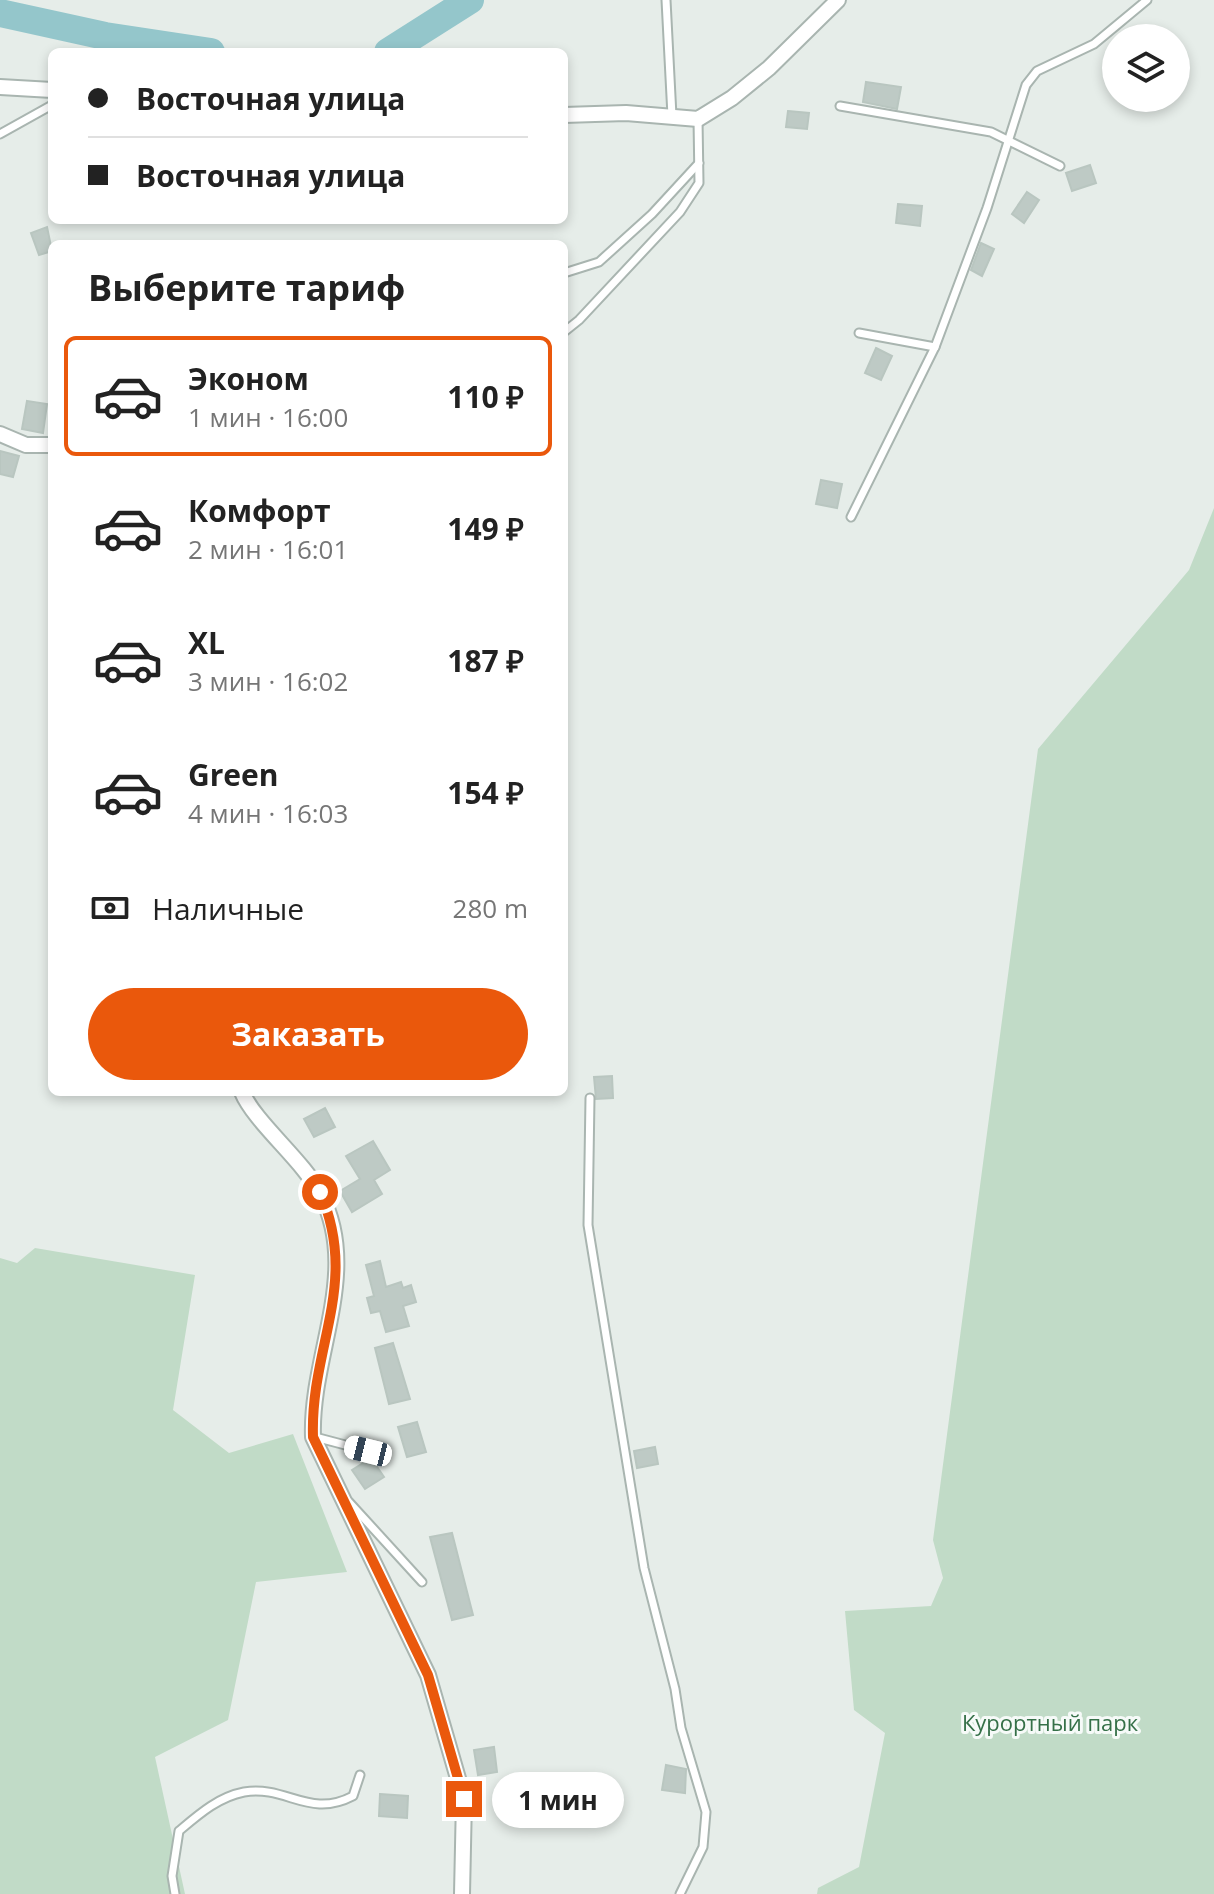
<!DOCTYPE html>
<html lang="ru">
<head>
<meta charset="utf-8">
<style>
	body { margin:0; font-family:"Open Sans",sans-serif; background:#f2f2f2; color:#222; height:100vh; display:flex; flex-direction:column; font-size:30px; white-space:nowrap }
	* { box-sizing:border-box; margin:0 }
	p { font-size:26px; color:#767676 }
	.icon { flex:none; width:44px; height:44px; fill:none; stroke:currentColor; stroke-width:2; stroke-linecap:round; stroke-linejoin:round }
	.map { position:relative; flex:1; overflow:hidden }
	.side { position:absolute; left:48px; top:240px; width:520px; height:856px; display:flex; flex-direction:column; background:#fff; border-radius:12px; box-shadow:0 4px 12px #0003 }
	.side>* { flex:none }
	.top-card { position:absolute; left:48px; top:48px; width:520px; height:176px; border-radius:12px; box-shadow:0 4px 12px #0003; display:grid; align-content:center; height:176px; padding:0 40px; background:#fff }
	.fabs { position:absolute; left:1102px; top:24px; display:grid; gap:16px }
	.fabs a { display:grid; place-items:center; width:88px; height:88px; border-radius:50%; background:#fff; box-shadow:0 4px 12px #0003; font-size:40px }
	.end { position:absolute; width:36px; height:36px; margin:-18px; border:10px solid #ea580c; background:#fff; box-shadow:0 0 0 4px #fff }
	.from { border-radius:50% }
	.bubble { position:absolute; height:56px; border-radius:28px; background:#fff; box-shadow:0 4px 12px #0003; font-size:26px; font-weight:700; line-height:56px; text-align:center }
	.car { position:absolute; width:24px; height:48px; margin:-24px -12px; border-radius:10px; box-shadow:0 0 6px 2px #0007; background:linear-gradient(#fff 24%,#345 0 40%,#fff 0 76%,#345 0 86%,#fff 0) }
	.top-card b { display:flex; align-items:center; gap:28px; height:76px; font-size:30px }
	.top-card b+b { border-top:2px solid #e0e0e0 }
	.top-card i { width:20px; height:20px; background:#222 }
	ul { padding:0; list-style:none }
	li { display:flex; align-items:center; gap:24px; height:120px; margin:0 16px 12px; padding:0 24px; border:4px solid transparent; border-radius:12px }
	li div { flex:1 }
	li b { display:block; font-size:30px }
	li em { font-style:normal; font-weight:700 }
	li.active { border-color:#ea580c }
	li>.icon { width:72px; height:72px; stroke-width:1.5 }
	h2 { padding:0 40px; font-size:36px; line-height:96px }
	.pay { display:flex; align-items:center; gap:20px; height:88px; padding:0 40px; font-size:30px }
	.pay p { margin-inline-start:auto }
	.action { display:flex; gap:16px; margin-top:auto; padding:16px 40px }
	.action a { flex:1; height:92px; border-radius:48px; background:#ea580c; color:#fff; font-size:32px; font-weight:700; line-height:92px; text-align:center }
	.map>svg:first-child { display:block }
	.green { fill:#c1dbc7 }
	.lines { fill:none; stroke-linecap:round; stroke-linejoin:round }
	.river { stroke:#94c6cb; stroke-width:28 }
	.building { fill:#becac5; stroke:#b9c6c0; stroke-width:2 }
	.lane-casing { stroke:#a9b5b0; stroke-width:11 }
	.street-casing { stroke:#a9b5b0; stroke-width:18 }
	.lane { stroke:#fff; stroke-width:7 }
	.street { stroke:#fff; stroke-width:14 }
	.route { stroke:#ea580c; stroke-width:10 }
	.labels { text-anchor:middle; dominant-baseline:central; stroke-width:6; stroke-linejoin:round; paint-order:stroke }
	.park-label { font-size:22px; fill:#357048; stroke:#f6faf8 }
</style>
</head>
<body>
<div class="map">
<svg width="1214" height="1894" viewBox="0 0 1214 1894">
	<rect width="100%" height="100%" fill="#e6ede9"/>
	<g class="green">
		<polygon points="1214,508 1214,1894 817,1894 818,1888 859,1867 885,1733 854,1710 845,1611 931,1606 943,1578 933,1540 1038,749 1189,570"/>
		<polygon points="35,1248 195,1275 173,1410 229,1453 293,1434 347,1572 256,1582 228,1720 155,1757 185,1894 0,1894 0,1258 17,1263"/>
	</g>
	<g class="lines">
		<g class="river">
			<polyline points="0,13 105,36 211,52"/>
			<polyline points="388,52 470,0"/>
		</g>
	</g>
	<g class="building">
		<polygon points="866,82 901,87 897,109 863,102"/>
		<polygon points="788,111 809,113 807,129 786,127"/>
		<polygon points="1090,165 1096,183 1072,191 1066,173"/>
		<polygon points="1027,192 1039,200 1024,223 1012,214"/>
		<polygon points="898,204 922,206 920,226 896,223"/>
		<polygon points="47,227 52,251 39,255 31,233"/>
		<polygon points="981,243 994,249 982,276 971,270"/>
		<polygon points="876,348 892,356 881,380 865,373"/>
		<polygon points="27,401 47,404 43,433 22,429"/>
		<polygon points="0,451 19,456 13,477 0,474"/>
		<polygon points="821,480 842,484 837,508 816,504"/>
		<polygon points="612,1076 613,1098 596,1099 594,1077"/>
		<polygon points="325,1108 335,1127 314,1137 304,1119"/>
		<polygon points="373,1141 390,1170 374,1180 382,1194 352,1212 340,1191 360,1179 346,1156"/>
		<polygon points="380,1261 386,1287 401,1282 403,1288 411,1285 416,1302 403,1306 409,1326 386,1332 380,1311 371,1313 367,1298 374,1296 366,1265"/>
		<polygon points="393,1343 410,1399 389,1404 375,1348"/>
		<polygon points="417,1422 426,1452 407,1457 398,1427"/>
		<polygon points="655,1447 658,1464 637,1468 634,1451"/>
		<polygon points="371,1458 384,1477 365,1489 352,1470"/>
		<polygon points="452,1533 473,1615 452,1620 430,1537"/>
		<polygon points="494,1747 497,1772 478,1775 474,1750"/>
		<polygon points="666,1765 686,1769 685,1793 662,1790"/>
		<polygon points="380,1794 408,1796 407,1818 379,1816"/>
	</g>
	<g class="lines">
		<g class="lane-casing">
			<g id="lane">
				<polyline points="666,0 672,116"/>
				<polyline points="840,106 991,132 1060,166"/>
				<polyline points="0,134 52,105"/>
				<polyline points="564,273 599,262 652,214 699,163"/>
				<polyline points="564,332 579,320 680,212 699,183 698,119"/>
				<polyline points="859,333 935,347"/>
				<polyline points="851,517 935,347 987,208 1026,85 1037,71 1094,44 1147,0"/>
				<polyline points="590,1098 588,1225 644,1568 675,1689 681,1728 706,1812 703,1847 680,1894"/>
				<polyline points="315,1437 368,1451"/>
				<polyline points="349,1502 422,1582"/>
				<path d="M175,1894L172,1876L179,1831C198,1815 218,1797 244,1792C287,1785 309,1819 353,1796L360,1775"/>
			</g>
		</g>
		<g class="street-casing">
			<g id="street">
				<polyline points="0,87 52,90"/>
				<polyline points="564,115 626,113 698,119 732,98 769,68 838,0"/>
				<polyline points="0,434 26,445 52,445"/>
				<path d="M242,1092C255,1123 304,1161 321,1195C361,1273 310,1355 313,1437L428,1675L464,1799L462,1894"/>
			</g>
		</g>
		<use href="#lane" class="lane"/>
		<use href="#street" class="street"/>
	</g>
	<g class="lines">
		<path class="route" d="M320,1192C360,1284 310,1346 313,1437L428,1675L464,1799"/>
	</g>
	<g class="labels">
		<g class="park-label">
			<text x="1050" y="1722">Курортный парк</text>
		</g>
	</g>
</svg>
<div class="fabs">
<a><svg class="icon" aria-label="layers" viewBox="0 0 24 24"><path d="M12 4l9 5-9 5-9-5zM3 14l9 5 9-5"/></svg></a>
</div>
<i class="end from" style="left:320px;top:1192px"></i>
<i class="end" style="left:464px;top:1799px"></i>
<div class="bubble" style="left:492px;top:1772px;width:132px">1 мин</div>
<i class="car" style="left:368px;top:1451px;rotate:284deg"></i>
<div class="top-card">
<b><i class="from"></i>Восточная улица</b>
<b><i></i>Восточная улица</b>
</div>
<section class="side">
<h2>Выберите тариф</h2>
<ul>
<li class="active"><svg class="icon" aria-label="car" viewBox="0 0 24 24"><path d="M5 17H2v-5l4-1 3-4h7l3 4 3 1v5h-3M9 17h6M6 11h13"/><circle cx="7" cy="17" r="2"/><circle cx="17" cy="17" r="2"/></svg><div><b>Эконом</b><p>1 мин · 16:00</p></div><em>110 ₽</em></li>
<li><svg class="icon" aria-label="car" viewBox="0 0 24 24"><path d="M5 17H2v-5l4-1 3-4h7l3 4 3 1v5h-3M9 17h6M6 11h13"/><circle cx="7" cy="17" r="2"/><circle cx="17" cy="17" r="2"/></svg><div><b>Комфорт</b><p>2 мин · 16:01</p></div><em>149 ₽</em></li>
<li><svg class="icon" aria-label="car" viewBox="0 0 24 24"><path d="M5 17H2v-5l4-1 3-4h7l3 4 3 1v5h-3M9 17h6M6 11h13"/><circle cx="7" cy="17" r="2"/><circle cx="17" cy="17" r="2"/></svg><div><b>XL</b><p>3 мин · 16:02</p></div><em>187 ₽</em></li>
<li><svg class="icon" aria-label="car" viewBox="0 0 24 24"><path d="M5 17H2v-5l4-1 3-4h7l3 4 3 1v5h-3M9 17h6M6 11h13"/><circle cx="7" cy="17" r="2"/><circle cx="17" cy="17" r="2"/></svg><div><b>Green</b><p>4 мин · 16:03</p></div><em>154 ₽</em></li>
</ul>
<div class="pay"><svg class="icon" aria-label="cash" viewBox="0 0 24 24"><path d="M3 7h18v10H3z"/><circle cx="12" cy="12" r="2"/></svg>Наличные<p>280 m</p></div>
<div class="action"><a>Заказать</a></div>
</section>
</div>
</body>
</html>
